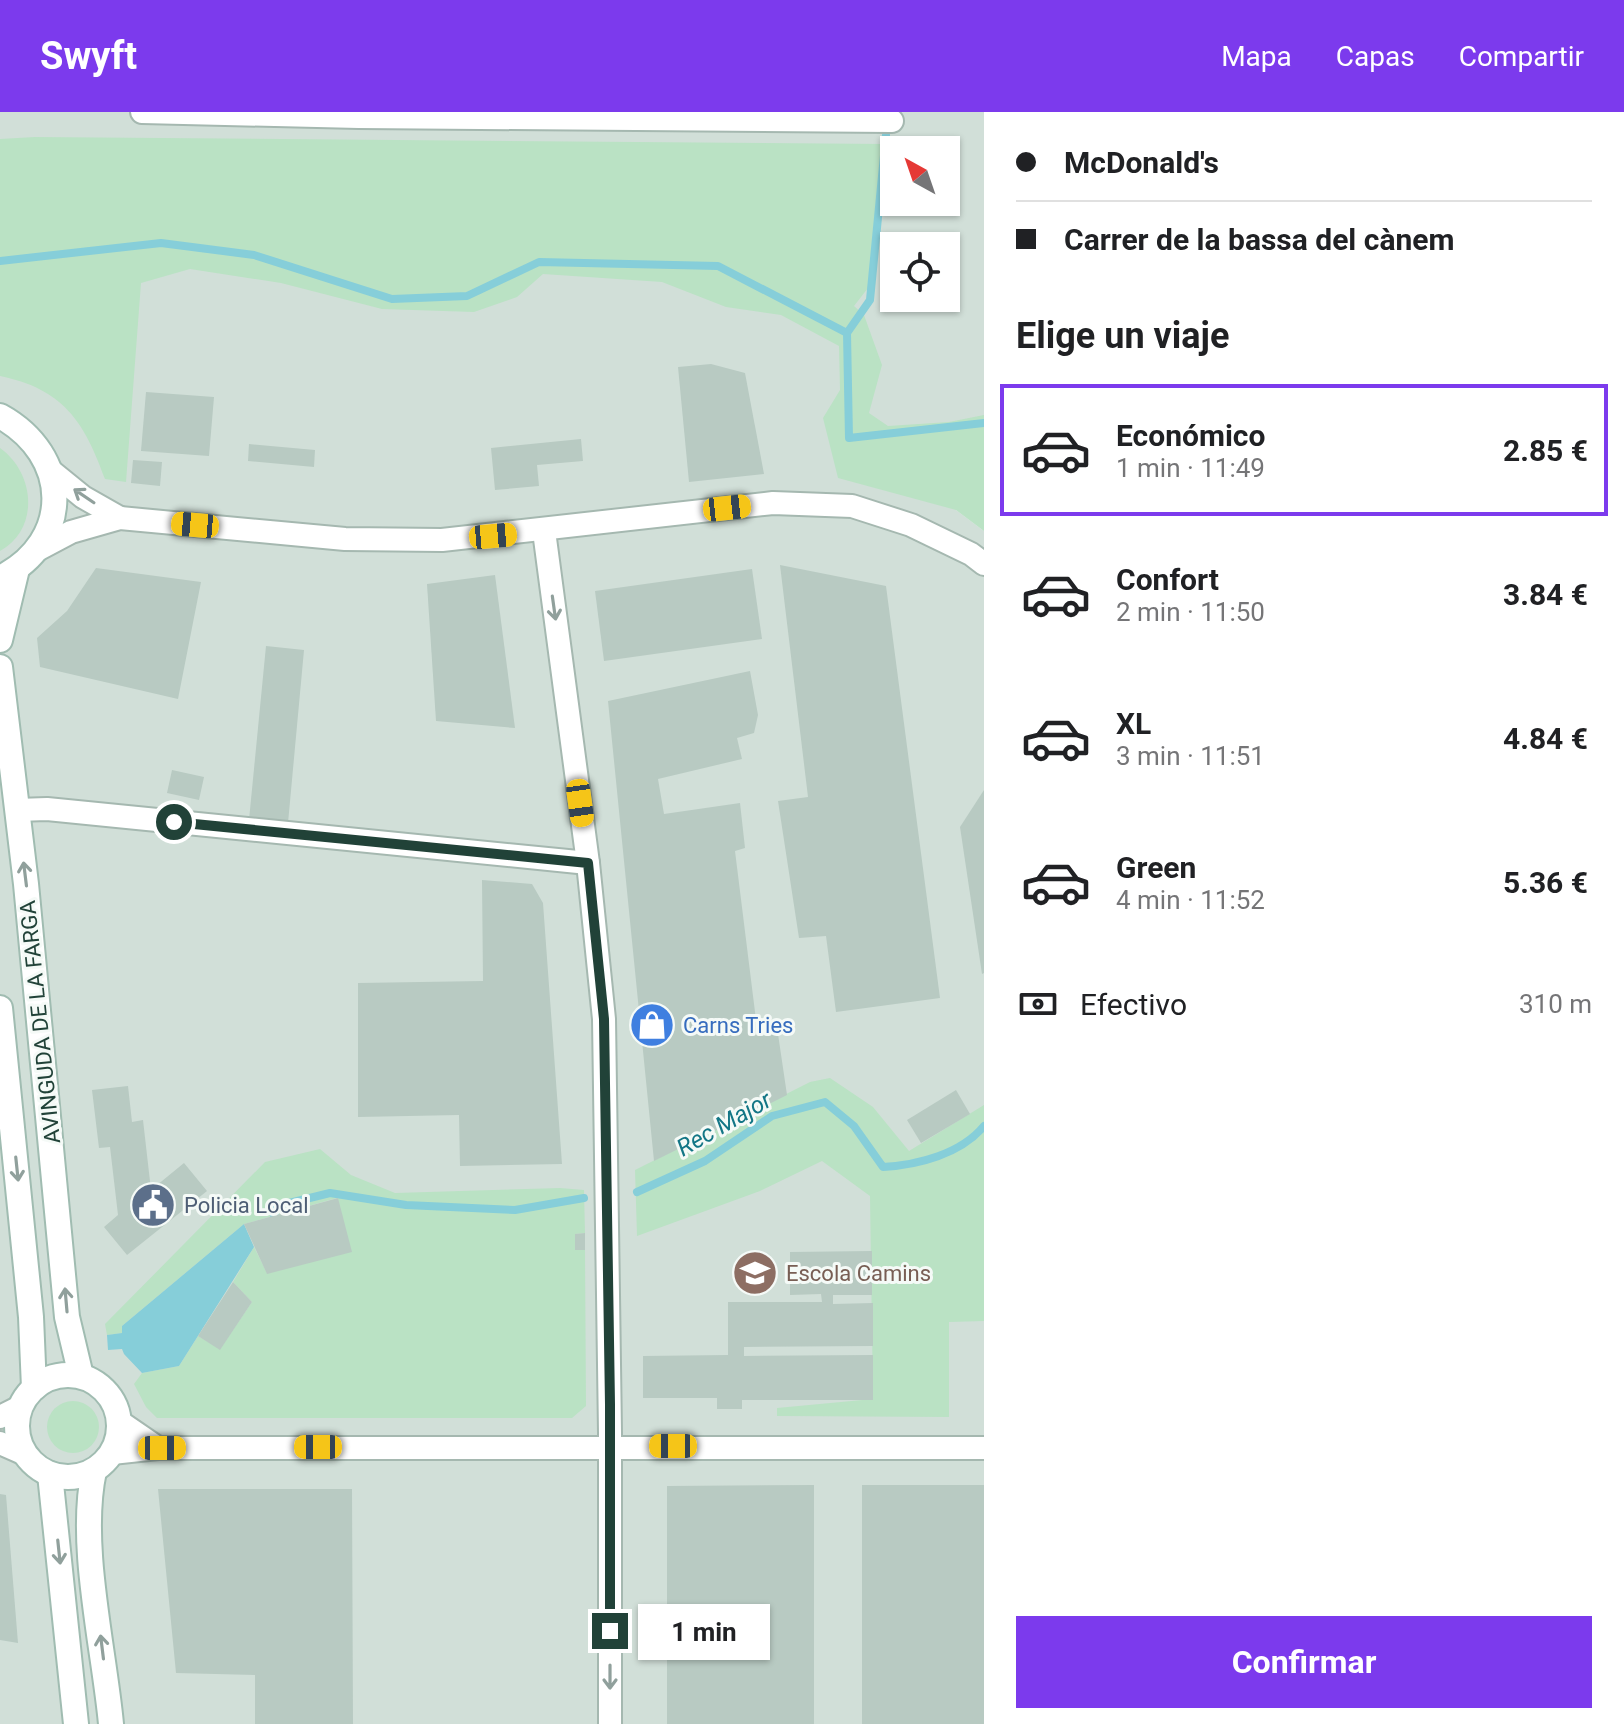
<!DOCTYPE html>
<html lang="es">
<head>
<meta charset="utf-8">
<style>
	body { margin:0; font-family:Roboto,sans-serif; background:#f2f2f2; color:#202124; height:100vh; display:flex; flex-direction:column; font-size:30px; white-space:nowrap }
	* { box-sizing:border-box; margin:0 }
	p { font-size:26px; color:#757577 }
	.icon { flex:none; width:44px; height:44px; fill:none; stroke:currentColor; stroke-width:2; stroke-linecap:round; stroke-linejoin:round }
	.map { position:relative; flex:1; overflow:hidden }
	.sheet { display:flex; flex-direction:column; background:#fff; width:640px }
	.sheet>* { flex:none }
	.top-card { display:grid; align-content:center; height:176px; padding:0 32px; background:#fff }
	.needle { width:52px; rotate:320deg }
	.controls { position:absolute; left:880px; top:24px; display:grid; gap:16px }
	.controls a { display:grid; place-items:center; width:80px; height:80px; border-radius:0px; background:#fff; box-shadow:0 2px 6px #0004; font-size:40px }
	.end { position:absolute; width:36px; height:36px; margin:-18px; border:10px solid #214238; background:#fff; box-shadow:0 0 0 4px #fff }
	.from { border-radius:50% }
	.bubble { position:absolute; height:56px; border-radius:0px; background:#fff; box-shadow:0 2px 6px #0004; font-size:26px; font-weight:700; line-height:56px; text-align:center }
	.car { position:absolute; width:24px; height:48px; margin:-24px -12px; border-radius:10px; box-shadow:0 0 6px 2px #0007; background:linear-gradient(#f5c518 24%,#345 0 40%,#f5c518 0 76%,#345 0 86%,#f5c518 0) }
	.top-card b { display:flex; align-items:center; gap:28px; height:76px; font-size:30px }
	.top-card b+b { border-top:2px solid #e0e0e0 }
	.top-card i { width:20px; height:20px; background:#202124 }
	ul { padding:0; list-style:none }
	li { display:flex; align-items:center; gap:24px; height:132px; margin:0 16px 12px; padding:0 16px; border:4px solid transparent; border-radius:0px }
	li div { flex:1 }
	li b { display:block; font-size:30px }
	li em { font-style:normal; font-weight:700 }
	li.selected { border-color:#7c3aed }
	li>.icon { width:72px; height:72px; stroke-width:1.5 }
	h2 { padding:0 32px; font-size:36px; line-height:96px }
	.pay { display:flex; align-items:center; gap:20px; height:88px; padding:0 32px; font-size:30px }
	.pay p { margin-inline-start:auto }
	.cta { display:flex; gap:16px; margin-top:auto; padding:16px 32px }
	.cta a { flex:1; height:92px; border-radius:0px; background:#7c3aed; color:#fff; font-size:32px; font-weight:700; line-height:92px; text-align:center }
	header { display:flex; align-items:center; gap:48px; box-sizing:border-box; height:112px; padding:0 40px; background:#7c3aed; color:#fff }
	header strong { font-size:38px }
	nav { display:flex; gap:44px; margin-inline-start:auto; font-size:28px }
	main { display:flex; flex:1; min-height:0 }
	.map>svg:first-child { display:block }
	.built { fill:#d1dfd8; fill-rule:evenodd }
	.green { fill:#bae2c4 }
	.water { fill:#86ced9 }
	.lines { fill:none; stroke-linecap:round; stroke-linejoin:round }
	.stream { stroke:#86ced9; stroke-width:8 }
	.building { fill:#b8cac2 }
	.street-casing { stroke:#a5b8b0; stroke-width:26 }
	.secondary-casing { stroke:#a0bcb1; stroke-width:28 }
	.street { stroke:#fff; stroke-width:22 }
	.secondary { stroke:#fff; stroke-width:24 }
	.oneway { stroke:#90a09c }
	.route { stroke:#214238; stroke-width:10 }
	.labels { text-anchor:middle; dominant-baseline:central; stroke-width:6; stroke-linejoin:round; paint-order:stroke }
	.street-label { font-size:22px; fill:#214238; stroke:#f5faf7 }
	.shop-label { font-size:22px; fill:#366cbe; stroke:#f5faf7; text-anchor:start }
	.service-label { font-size:22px; fill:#4e5e75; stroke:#f5faf7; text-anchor:start }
	.education-label { font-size:22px; fill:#785e54; stroke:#f5faf7; text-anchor:start }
	.water-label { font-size:24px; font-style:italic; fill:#137686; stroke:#f5faf7 }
</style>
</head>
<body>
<header>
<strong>Swyft</strong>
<nav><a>Mapa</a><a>Capas</a><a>Compartir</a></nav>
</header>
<main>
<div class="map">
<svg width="984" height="1612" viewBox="0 0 984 1612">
	<rect width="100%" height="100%" fill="#e3efe9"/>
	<path class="built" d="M0,0H984V313L956,398L984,419V1612H0ZM894,38H946V90H894ZM894,134H946V186H894Z"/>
	<g class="green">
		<path d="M35,25L886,32L868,176L854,194L864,203L882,253L869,301L888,314L949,310L984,303V419L956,398L838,366L823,306L840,278L839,234L781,203L726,195L662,170L543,162L517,185L474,200L382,197L281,171L190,157L141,171L126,370L105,367C84,309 63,277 0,264V27Z"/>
		<path d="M0,336C34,360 41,416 0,439Z"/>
		<polygon points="830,966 873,995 909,1039 984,993 984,1209 949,1210 949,1305 777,1304 777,1296 873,1287 870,1084 822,1049 760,1079 637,1124 635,1058 810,970"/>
		<polygon points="320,1037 351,1063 395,1081 560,1076 584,1078 585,1121 575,1122 576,1138 585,1138 586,1294 572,1306 157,1306 146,1295 134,1272 142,1261 179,1254 198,1224 220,1237 252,1190 233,1170 254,1135 267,1161 337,1086 244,1112 122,1214 123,1221 107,1223 105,1212 265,1050"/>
		<circle cx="73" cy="1315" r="26"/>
	</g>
	<polygon class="water" points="244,1112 254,1135 179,1254 142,1261 124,1242 122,1237 108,1238 107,1223 122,1221 122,1214"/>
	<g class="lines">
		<g class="stream">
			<polyline points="0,149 161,131 254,143 392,187 467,184 539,150 718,154 847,221 849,326 984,311"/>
			<polyline points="847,221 870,188 886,23"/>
			<path d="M637,1080L705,1049L772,1004L825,990L854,1014L883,1055C918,1053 961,1042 984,1014"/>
			<polyline points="274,1103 277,1094 330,1081 406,1093 515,1098 584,1086"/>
		</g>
	</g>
	<g class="building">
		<polygon points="711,252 745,261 764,362 689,370 678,255"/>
		<polygon points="146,280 214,285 209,344 141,339"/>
		<polygon points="581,327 583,349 537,353 539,374 495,378 491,336"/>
		<polygon points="249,332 315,338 314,355 248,349"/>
		<polygon points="133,348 162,350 160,374 131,371"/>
		<polygon points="780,453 886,474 940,886 836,900 826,824 799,826 778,689 808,685"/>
		<polygon points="96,456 201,470 178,587 40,555 37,526 67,499"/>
		<polygon points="752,457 762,527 604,549 595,479"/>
		<polygon points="495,463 515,616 436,609 427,472"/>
		<polygon points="266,534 304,538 288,711 249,708"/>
		<polygon points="750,559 758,603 754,621 737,626 742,647 658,667 664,702 740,691 745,736 735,739 758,924 778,922 787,983 654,1049 608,589"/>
		<polygon points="172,658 204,665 199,688 167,681"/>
		<polygon points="984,678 984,861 982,862 960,715"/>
		<polygon points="482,768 532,772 543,791 562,1052 460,1054 459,1003 358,1005 358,871 483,869"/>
		<polygon points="128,974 132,1010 143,1008 151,1078 184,1051 207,1079 127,1143 104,1115 118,1103 110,1035 99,1036 92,978"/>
		<polygon points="956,978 970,1002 921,1031 907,1008"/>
		<polygon points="338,1086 352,1140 267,1162 244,1112"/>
		<polygon points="585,1121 585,1138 575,1138 575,1122"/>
		<polygon points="872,1139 872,1183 833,1183 833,1192 873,1191 873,1234 744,1235 744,1244 873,1243 873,1288 742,1288 742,1297 717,1297 717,1286 643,1286 643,1244 728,1243 728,1190 822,1190 821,1182 790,1183 790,1140"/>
		<polygon points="233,1170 252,1190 220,1238 198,1224"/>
		<polygon points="814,1373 814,1612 667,1612 667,1374"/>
		<rect x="862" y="1373" width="122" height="239"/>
		<polygon points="158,1377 352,1377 353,1612 255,1612 255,1563 176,1561"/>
		<polygon points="0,1382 6,1383 18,1531 0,1528"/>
	</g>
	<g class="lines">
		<g class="street-casing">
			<g id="street">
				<polyline points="142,0 359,5 892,9"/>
				<polyline points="51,359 83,385 120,406"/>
				<polyline points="544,419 588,751 604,907 610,1321 610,1612"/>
				<polyline points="37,438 71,420 120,406 345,427 442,428 773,391 852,394 911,413 971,442 984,452"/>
				<polyline points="17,698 47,697 588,751"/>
				<polyline points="0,1305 20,1295"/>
				<polyline points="120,1310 158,1336"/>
				<polyline points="0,1331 25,1342"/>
				<polyline points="112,1341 158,1336 984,1336"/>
			</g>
		</g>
		<g class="secondary-casing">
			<g id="secondary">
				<path d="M0,304C71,343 74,429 0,466"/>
				<polyline points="0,528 17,457"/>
				<polyline points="0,555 26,772 67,1205 81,1264"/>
				<polyline points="0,896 31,1205 34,1276"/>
				<circle cx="68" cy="1314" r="51"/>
				<path d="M94,1359C78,1432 104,1536 111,1612"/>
				<polyline points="50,1362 76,1612"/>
			</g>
		</g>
		<use href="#street" class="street"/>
		<use href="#secondary" class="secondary"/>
	</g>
	<defs><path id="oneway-shaft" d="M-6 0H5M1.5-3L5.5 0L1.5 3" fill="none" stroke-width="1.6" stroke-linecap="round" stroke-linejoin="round" transform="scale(2)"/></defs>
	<g class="oneway">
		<use href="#oneway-shaft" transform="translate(84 384) rotate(-146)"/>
		<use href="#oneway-shaft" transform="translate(554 496) rotate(82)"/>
		<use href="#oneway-shaft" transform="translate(25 762) rotate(-97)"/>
		<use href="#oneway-shaft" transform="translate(17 1057) rotate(84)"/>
		<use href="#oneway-shaft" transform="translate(66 1188) rotate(-95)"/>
		<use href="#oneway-shaft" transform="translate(59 1440) rotate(84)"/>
		<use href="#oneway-shaft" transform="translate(102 1535) rotate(-97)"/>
		<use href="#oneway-shaft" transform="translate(610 1565) rotate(90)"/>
	</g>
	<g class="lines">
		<polyline class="route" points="174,710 588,751 604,907 610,1292 610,1519"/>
	</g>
	<defs>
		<g id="shop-disc" transform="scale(2.3)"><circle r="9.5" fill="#3f7fe0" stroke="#f5faf7"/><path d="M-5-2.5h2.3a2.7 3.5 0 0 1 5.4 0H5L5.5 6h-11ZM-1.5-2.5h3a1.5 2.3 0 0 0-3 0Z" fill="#fff"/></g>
		<g id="civic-disc" transform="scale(2.3)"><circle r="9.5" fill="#5c6f8a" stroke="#f5faf7"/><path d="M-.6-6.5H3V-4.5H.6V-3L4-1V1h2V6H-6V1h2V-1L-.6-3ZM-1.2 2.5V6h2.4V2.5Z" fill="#fff"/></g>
		<g id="school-disc" transform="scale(2.3)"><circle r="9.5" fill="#8d6e63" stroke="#f5faf7"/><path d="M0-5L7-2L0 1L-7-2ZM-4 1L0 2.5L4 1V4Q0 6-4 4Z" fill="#fff"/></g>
	</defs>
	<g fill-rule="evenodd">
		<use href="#shop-disc" x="652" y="913"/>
		<use href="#civic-disc" x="153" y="1093"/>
		<use href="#school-disc" x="755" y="1161"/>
	</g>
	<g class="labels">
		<g class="street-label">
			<text transform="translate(40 910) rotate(-96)">AVINGUDA DE LA FARGA</text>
		</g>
		<g class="shop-label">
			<text x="683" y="913">Carns Tries</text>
		</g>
		<g class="service-label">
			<text x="184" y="1093">Policia Local</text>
		</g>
		<g class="education-label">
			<text x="786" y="1161">Escola Camins</text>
		</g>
		<g class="water-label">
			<text transform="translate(724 1012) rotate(-30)">Rec Major</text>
		</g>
	</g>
</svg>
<div class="controls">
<a><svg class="needle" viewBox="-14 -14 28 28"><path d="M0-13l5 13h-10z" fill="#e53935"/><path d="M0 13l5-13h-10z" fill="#757577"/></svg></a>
<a><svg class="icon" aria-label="locate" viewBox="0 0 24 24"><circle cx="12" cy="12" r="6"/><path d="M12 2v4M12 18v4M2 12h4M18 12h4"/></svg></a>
</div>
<i class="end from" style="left:174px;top:710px"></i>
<i class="end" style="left:610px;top:1519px"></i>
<div class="bubble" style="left:638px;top:1492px;width:132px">1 min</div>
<i class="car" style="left:727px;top:396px;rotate:84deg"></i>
<i class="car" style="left:195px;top:413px;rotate:275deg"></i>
<i class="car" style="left:493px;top:424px;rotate:85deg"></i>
<i class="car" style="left:580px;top:691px;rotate:172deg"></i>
<i class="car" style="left:673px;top:1334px;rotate:270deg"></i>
<i class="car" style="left:318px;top:1335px;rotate:270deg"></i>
<i class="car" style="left:162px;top:1336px;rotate:90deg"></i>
</div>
<section class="sheet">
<div class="top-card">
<b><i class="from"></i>McDonald's</b>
<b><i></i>Carrer de la bassa del cànem</b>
</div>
<h2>Elige un viaje</h2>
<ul>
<li class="selected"><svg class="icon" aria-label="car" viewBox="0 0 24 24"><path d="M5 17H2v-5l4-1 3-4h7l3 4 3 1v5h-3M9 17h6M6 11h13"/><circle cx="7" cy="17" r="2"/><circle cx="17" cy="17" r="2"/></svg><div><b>Económico</b><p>1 min · 11:49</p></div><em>2.85 €</em></li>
<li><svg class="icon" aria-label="car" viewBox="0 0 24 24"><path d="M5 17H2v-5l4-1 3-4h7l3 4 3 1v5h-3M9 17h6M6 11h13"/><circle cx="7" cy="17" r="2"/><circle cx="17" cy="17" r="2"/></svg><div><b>Confort</b><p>2 min · 11:50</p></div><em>3.84 €</em></li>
<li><svg class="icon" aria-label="car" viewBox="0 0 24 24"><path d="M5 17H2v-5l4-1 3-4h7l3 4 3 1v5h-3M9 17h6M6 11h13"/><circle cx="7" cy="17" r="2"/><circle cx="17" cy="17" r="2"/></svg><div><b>XL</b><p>3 min · 11:51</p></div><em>4.84 €</em></li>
<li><svg class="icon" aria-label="car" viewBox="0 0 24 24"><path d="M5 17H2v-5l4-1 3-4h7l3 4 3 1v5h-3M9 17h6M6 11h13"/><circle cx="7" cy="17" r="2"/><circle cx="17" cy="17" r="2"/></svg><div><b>Green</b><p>4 min · 11:52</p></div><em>5.36 €</em></li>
</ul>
<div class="pay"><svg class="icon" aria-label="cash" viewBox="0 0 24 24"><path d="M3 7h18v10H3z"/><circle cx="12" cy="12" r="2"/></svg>Efectivo<p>310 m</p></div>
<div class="cta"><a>Confirmar</a></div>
</section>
</main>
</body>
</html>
